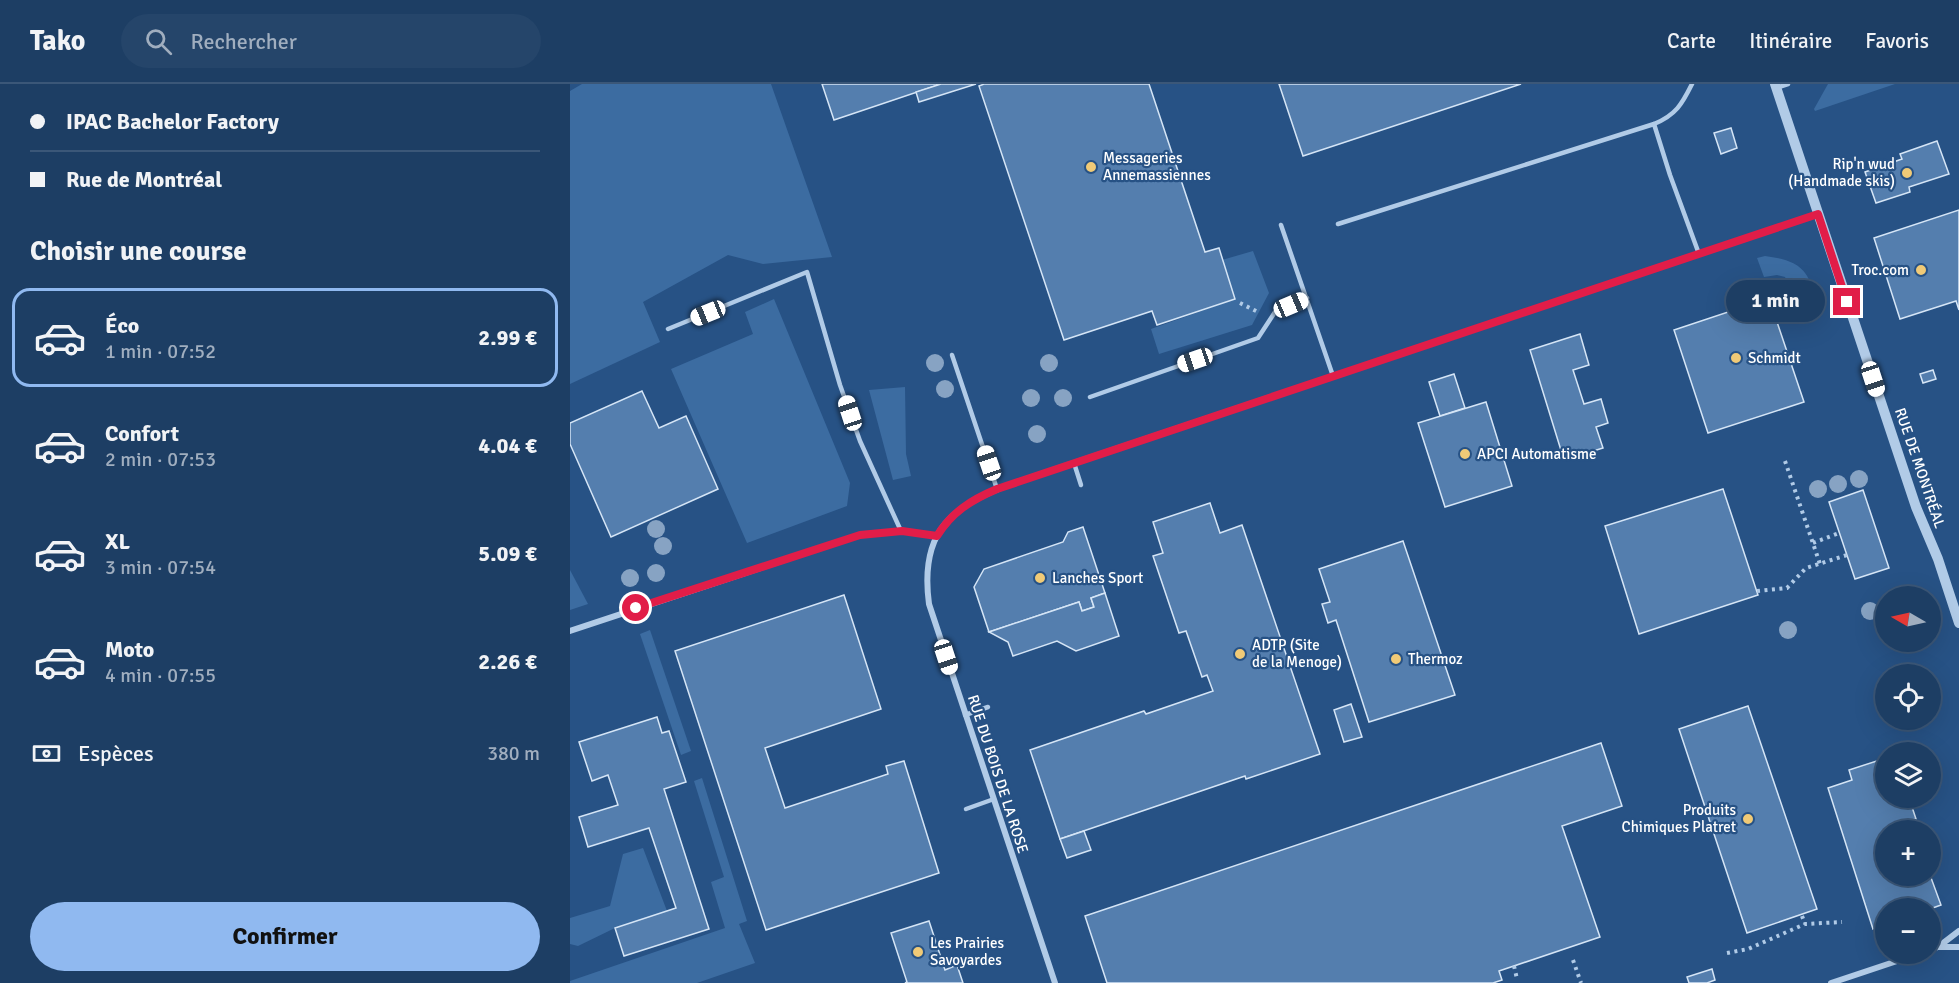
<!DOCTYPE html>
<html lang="fr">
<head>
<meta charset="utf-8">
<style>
	body { margin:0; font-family:Signika,sans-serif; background:#25456a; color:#f1f3f6; height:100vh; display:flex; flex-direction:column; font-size:22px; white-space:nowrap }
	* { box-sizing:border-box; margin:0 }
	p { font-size:20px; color:#a0aebf }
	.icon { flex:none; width:33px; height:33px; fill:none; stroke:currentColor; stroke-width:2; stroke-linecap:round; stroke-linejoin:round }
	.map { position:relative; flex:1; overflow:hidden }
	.sheet { display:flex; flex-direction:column; background:#1d3e64; width:570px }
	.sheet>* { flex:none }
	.top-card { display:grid; align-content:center; height:132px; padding:0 30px; background:#1d3e64 }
	.needle { width:39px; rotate:279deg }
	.controls { position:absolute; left:1305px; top:502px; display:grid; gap:12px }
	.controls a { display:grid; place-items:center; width:66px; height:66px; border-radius:50%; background:#1d3e64; box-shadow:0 6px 24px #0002,0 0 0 2px #3b5778; font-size:30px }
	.end { position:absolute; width:27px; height:27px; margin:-14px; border:8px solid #e11d48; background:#fff; box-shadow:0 0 0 3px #fff }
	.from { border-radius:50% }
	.bubble { position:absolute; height:42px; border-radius:21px; background:#1d3e64; box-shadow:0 6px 24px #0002,0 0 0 2px #3b5778; font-size:20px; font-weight:800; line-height:42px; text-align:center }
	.car { position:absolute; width:18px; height:36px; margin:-18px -9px; border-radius:8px; box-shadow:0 0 4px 2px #0007; background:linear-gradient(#fff 24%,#345 0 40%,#fff 0 76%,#345 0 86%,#fff 0) }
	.top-card b { display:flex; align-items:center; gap:21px; height:57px; font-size:22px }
	.top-card b+b { border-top:2px solid #3b5778 }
	.top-card i { width:15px; height:15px; background:#f1f3f6 }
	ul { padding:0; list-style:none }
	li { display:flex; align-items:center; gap:18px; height:99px; margin:0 12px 9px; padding:0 18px; border:3px solid transparent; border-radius:18px }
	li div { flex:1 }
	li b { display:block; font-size:22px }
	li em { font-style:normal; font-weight:800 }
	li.current { border-color:#90b9f0 }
	li>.icon { width:54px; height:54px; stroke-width:1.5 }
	h2 { padding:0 30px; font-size:27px; line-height:72px }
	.pay { display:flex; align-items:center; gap:15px; height:66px; padding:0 30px; font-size:22px }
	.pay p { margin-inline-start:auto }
	.cta { display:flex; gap:12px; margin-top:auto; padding:12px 30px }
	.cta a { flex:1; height:69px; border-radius:36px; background:#90b9f0; color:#111; font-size:24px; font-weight:800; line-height:69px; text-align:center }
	header { display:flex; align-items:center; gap:36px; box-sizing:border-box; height:84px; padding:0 30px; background:#1d3e64; border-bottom:2px solid #3b5778 }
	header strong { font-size:28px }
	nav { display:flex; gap:33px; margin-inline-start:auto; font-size:21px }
	.search { width:420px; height:54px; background:#25456a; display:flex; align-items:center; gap:15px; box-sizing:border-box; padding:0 21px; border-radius:33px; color:#a0aebf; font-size:22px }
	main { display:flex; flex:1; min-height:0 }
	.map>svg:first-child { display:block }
	.green { fill:#3c6ca1 }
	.building { fill:#547eae; stroke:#d5e5f6; stroke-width:1.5 }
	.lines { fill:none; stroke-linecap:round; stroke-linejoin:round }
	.path { stroke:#b1cbe7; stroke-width:4; stroke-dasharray:3 4.5; stroke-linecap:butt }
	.service { stroke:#b1cbe7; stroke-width:4.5 }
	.minor { stroke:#b1cbe7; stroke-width:6 }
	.tertiary { stroke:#b1cbe7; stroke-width:10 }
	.tree { fill:#87a3c3 }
	.route { stroke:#e11d48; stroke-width:8 }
	.poi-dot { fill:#f0ca77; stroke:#275285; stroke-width:2 }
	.labels { text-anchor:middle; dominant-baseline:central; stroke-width:4.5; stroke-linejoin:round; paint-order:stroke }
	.poi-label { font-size:15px; fill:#fff; stroke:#275285; text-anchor:start }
	.street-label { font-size:15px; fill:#fff; stroke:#275285 }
</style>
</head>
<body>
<header>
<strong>Tako</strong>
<div class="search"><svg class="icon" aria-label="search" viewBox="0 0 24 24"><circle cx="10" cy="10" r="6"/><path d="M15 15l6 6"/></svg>Rechercher</div>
<nav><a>Carte</a><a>Itinéraire</a><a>Favoris</a></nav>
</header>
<main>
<section class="sheet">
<div class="top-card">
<b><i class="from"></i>IPAC Bachelor Factory</b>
<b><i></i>Rue de Montréal</b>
</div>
<h2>Choisir une course</h2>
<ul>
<li class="current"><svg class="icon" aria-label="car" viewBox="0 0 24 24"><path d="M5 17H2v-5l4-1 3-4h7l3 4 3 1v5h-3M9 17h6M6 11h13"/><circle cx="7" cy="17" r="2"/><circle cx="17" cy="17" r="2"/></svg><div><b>Éco</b><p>1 min · 07:52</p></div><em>2.99 €</em></li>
<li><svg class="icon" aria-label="car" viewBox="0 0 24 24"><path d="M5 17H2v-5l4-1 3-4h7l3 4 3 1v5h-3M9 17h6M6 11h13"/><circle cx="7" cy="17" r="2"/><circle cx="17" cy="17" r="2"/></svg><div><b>Confort</b><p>2 min · 07:53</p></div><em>4.04 €</em></li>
<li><svg class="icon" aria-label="car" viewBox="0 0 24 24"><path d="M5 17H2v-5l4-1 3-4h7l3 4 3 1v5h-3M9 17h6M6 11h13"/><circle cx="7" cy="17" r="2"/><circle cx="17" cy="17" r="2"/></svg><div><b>XL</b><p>3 min · 07:54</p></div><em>5.09 €</em></li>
<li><svg class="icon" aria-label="car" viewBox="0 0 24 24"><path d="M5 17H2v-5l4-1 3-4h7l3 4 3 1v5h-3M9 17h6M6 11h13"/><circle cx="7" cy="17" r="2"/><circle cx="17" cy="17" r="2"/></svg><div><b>Moto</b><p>4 min · 07:55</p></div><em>2.26 €</em></li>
</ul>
<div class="pay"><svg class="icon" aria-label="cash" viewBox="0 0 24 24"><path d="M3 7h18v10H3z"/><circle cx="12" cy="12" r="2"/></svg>Espèces<p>380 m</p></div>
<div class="cta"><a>Confirmer</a></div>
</section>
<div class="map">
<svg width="1389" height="899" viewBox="0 0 1389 899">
	<rect width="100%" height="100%" fill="#275285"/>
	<g class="green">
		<polygon points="12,0 201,0 262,173 193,180 158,171 73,218 90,258 0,300 0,7"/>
		<polygon points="1258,0 1325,0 1245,27 1244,25"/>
		<polygon points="683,167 699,209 682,241 589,270 581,245 665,215 652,176"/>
		<path d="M1195,172C1216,175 1233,178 1241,200L1222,206L1215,193L1207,191L1194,193L1187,174Z"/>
		<polygon points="204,215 280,399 277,422 177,459 101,285 183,250 175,228"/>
		<polygon points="335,303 336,370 341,392 323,396 299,306"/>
		<polygon points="0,486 18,520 0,526"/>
		<polygon points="80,546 121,667 111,671 70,550"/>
		<polygon points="132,694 177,837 169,840 185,879 127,899 0,899 0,897 155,844 141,798 154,793 124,697"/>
		<polygon points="73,764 97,827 45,844 8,862 0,860 0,834 40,822 53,770"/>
	</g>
	<g class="building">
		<polygon points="252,0 371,0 264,36"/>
		<polygon points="371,0 406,0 349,18 346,8"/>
		<polygon points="414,0 579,0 635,168 649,164 665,215 587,241 582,227 494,256 409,2"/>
		<polygon points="709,0 951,0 733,72"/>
		<polygon points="1161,44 1167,64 1151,70 1144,49"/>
		<polygon points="1367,57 1379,90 1339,103 1340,108 1306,119 1295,88 1332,75 1330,70"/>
		<polygon points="1389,126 1389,226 1386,217 1330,235 1304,154"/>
		<polygon points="1179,221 1206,235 1234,318 1138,349 1104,246"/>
		<polygon points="1010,250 1019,281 1003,286 1014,320 1031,315 1038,339 1026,343 1033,364 994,376 960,266"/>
		<polygon points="1363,286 1366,295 1353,299 1350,290"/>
		<polygon points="884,290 895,324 870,332 859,298"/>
		<polygon points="72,307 89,344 116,332 148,405 41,453 0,360 0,339"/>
		<polygon points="916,318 942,402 875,423 848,339"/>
		<polygon points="1153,405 1188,511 1069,550 1035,442"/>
		<polygon points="1293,406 1319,484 1285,495 1259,418"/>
		<polygon points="640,419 650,449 672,441 750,670 676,695 675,692 490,755 460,666 574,627 576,630 643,607 637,591 632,593 616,547 609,549 583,472 593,469 583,438"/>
		<polygon points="513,443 535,509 521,514 524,523 512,527 509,518 419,548 404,503 414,485 493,458 498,448"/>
		<polygon points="833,457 885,611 799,638 766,536 758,539 752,520 760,518 749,485"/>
		<polygon points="535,509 549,552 506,567 487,557 443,572 438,558 419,548 509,518 512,527 524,523 521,514"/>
		<polygon points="274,511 311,625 195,664 215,724 318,690 316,682 334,677 369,789 196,846 105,567"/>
		<polygon points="781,620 792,653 774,658 764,626"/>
		<polygon points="1178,622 1247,825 1177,849 1109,645"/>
		<polygon points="87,633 92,649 99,647 116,698 94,705 139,845 54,872 45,844 106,824 79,744 18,763 9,733 48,721 38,691 22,697 9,658"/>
		<polygon points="1031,659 1052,722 992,742 1030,853 929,887 932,896 923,899 537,899 515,832"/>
		<polygon points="1316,674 1316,714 1339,714 1346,735 1342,736 1346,747 1316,747 1316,792 1360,791 1371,821 1360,825 1316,825 1316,841 1303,845 1258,704 1282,696 1279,686"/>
		<polygon points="514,747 521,766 497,774 490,755"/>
		<polygon points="359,837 375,886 387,881 393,899 335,899 337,898 321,849"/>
		<polygon points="1142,885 1145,896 1137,899 1119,899 1117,893"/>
	</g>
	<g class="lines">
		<g class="path">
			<polyline points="670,219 690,229"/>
			<polyline points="1215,377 1250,480"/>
			<polyline points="1243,459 1269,449"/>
			<polyline points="1187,507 1217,504 1236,484 1277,471"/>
			<polyline points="1232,832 1235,840"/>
			<polyline points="1157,869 1178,865 1235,840 1272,838"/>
			<polyline points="1003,876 1011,899"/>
			<polyline points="944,882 947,895"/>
		</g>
		<g class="service">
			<polyline points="1206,4 1218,0"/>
			<polyline points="1084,40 1100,91 1129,170"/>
			<path d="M768,140L1084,40C1106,31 1112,20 1122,0"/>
			<polyline points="711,141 763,292"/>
			<polyline points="98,245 237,188 270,301 290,357 331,447"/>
			<polyline points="382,271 427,405"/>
			<polyline points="520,313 688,254 705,228 737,214"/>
			<polyline points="504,379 511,401"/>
			<polyline points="395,631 418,623"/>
			<polyline points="396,725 424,715"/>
		</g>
		<g class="minor">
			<polyline points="0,547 290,451 331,447 367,452"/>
			<polyline points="1368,863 1389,863"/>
			<polyline points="1360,866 1368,863 1389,847"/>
			<path d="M485,899L359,520C349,446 382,421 447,398L1248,130"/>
			<polyline points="1261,899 1348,870"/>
		</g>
		<polyline class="tertiary" points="1205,0 1346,423 1368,475 1389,539"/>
	</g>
	<g class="tree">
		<circle cx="365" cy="279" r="9"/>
		<circle cx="479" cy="279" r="9"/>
		<circle cx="375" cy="305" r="9"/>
		<circle cx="461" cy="314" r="9"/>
		<circle cx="493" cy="314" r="9"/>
		<circle cx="467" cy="350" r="9"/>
		<circle cx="1289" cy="395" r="9"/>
		<circle cx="1268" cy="400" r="9"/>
		<circle cx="1248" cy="405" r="9"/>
		<circle cx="86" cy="445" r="9"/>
		<circle cx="93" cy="462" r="9"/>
		<circle cx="86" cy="489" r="9"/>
		<circle cx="60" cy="494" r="9"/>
		<circle cx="1300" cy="527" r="9"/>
		<circle cx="1218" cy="546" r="9"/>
	</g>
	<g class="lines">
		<path class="route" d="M66,524L290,451L332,447L367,452C382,428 401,416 427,405L1248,130L1277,218"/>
	</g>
	<g class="poi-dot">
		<circle cx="521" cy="83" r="6"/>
		<circle cx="1337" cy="89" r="6"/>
		<circle cx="1351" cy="186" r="6"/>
		<circle cx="1166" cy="274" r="6"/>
		<circle cx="895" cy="370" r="6"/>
		<circle cx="470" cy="494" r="6"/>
		<circle cx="670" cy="570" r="6"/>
		<circle cx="826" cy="575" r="6"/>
		<circle cx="1178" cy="735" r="6"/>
		<circle cx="348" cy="868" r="6"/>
	</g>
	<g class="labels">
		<g class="poi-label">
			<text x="533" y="74">Messageries<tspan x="533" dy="17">Annemassiennes</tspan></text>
			<text x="1325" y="80" text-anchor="end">Rip'n wud<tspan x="1325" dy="17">(Handmade skis)</tspan></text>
			<text x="1339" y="186" text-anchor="end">Troc.com</text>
			<text x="1178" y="274">Schmidt</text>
			<text x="907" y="370">APCI Automatisme</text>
			<text x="482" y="494">Lanches Sport</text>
			<text x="682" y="561">ADTP (Site<tspan x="682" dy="17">de la Menoge)</tspan></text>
			<text x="838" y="575">Thermoz</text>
			<text x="1166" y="726" text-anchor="end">Produits<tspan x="1166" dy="17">Chimiques Platret</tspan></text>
			<text x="360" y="859">Les Prairies<tspan x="360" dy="17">Savoyardes</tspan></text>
		</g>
		<g class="street-label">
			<text transform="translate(1350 384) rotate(71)">RUE DE MONTRÉAL</text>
			<text transform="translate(428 690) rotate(72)">RUE DU BOIS DE LA ROSE</text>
		</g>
	</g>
</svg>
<div class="controls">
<a><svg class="needle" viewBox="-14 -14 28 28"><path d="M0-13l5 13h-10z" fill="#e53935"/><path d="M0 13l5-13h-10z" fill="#a0aebf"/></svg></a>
<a><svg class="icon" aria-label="locate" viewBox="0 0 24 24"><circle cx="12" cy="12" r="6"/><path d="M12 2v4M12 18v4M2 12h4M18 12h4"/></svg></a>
<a><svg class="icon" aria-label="layers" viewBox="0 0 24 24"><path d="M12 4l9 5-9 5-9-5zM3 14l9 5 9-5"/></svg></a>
<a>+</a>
<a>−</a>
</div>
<i class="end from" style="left:66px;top:524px"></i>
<i class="end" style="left:1277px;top:218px"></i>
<div class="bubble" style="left:1156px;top:196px;width:99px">1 min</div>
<i class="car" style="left:721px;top:221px;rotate:67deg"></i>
<i class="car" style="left:138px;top:229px;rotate:248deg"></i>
<i class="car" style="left:625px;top:276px;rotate:251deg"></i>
<i class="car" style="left:1303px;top:295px;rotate:162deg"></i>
<i class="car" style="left:280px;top:329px;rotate:342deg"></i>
<i class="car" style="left:419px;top:379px;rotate:341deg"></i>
<i class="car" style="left:376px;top:573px;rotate:162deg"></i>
</div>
</main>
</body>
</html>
